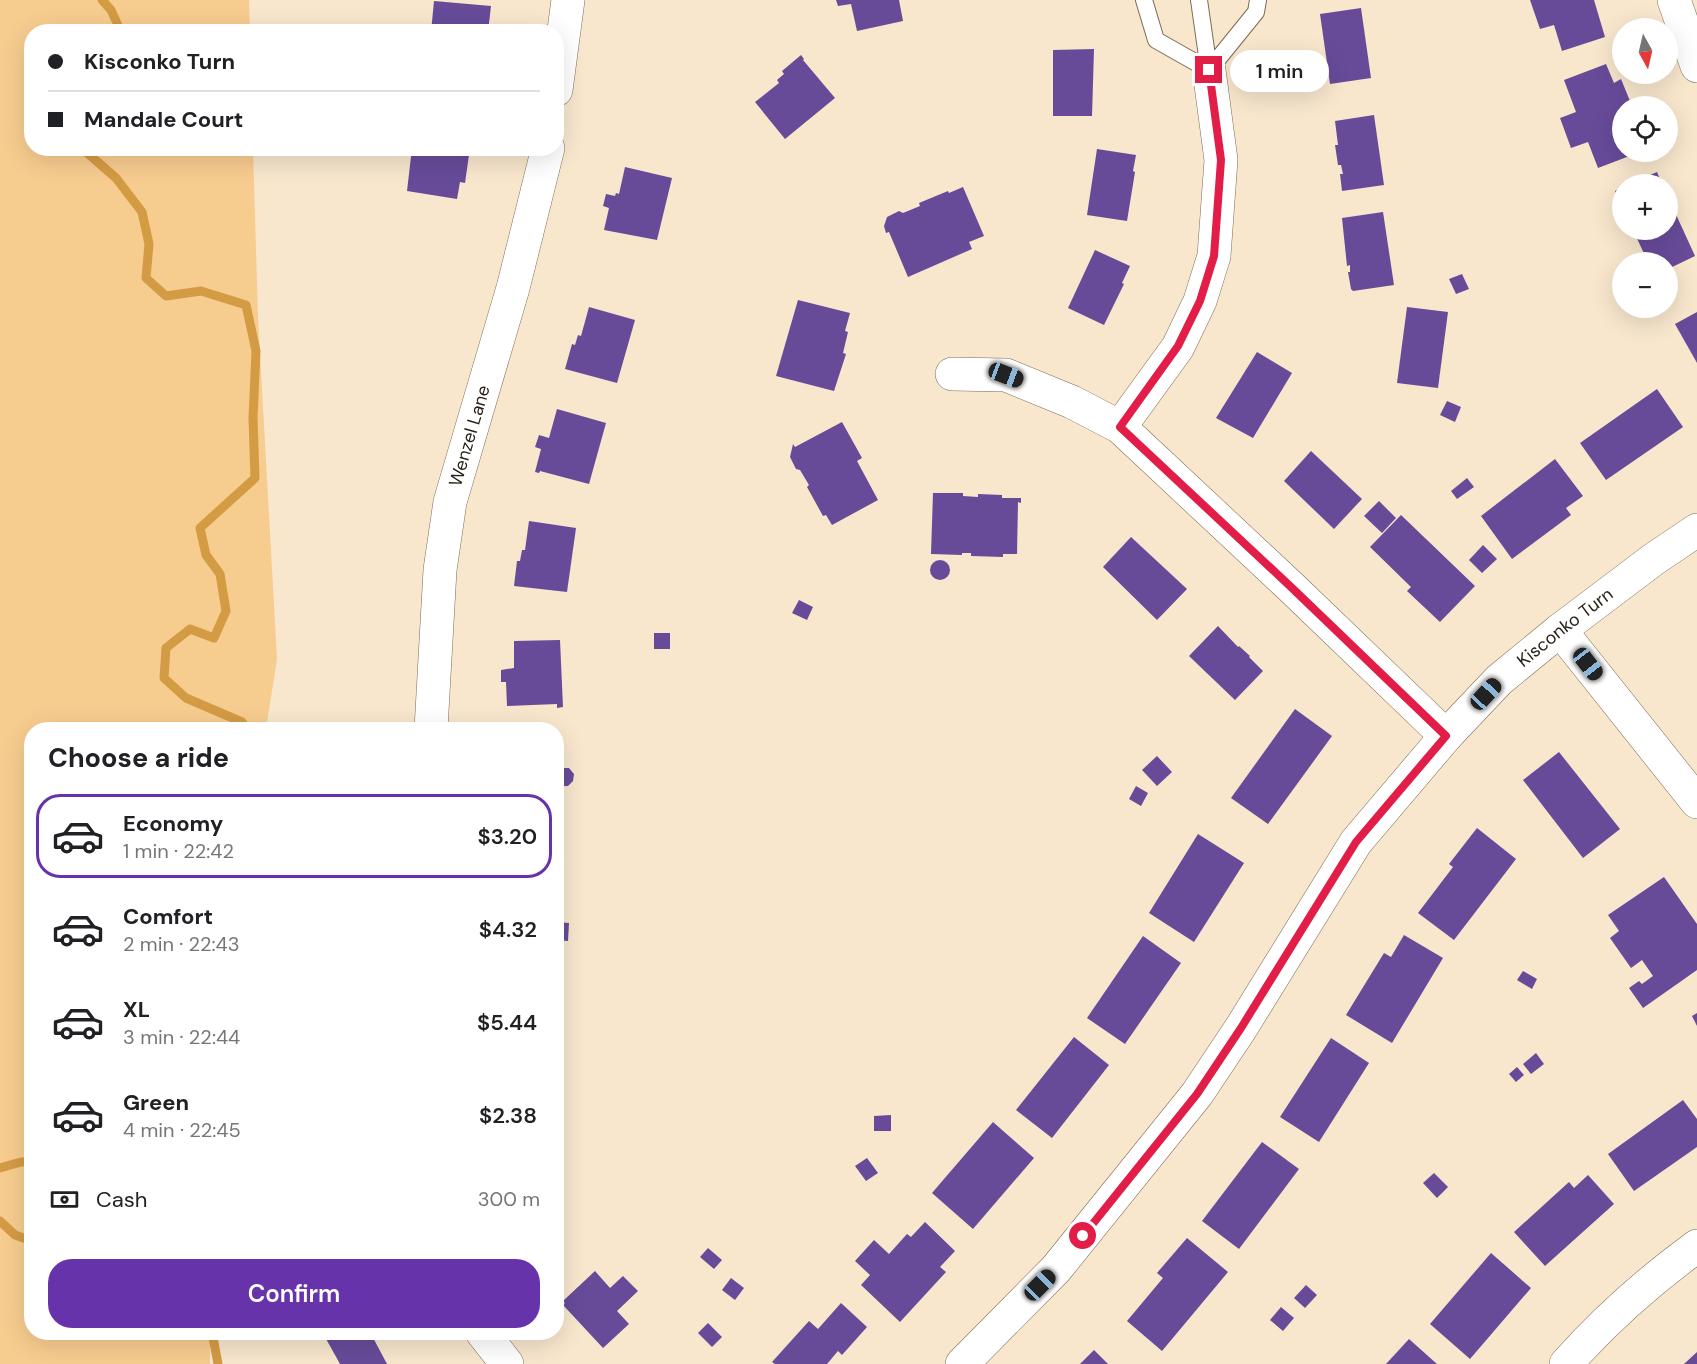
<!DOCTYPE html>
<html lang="en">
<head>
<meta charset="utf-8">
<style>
	body { margin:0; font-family:"DM Sans",sans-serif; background:#f6f6f6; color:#202124; height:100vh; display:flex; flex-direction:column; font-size:22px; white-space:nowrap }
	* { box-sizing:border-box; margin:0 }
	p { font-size:20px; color:#757577 }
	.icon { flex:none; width:33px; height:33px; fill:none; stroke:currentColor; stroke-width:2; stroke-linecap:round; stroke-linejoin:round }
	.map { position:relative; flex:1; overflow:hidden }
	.drawer { position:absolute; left:24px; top:722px; width:540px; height:618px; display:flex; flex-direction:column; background:#fff; border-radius:24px; box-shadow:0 6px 24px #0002 }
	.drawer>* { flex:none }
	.hud { position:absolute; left:24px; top:24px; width:540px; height:132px; border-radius:24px; box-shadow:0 6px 24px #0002; display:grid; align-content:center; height:132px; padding:0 24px; background:#fff }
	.needle { width:39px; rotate:172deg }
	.tools { position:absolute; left:1612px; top:18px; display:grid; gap:12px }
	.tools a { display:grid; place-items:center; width:66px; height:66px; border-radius:50%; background:#fff; box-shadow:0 6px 24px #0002; font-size:30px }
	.end { position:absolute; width:27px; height:27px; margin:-14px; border:8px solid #e11d48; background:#fff; box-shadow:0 0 0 3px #fff }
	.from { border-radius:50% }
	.bubble { position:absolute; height:42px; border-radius:21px; background:#fff; box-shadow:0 6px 24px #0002; font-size:20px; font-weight:600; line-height:42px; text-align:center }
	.car { position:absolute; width:18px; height:36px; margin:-18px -9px; border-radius:8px; box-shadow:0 0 4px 2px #0007; background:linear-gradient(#222 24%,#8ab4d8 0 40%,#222 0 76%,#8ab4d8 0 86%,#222 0) }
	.hud b { display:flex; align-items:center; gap:21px; height:57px; font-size:22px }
	.hud b+b { border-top:2px solid #e0e0e0 }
	.hud i { width:15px; height:15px; background:#202124 }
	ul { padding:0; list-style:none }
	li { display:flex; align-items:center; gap:18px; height:84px; margin:0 12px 9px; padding:0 12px; border:3px solid transparent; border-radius:24px }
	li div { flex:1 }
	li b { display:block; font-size:22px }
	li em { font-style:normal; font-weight:600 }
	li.on { border-color:#63a }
	li>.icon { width:54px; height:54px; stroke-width:1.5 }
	h2 { padding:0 24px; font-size:27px; line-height:72px }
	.pay { display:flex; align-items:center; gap:15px; height:66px; padding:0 24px; font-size:22px }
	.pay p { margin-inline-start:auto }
	.button { display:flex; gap:12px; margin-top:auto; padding:12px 24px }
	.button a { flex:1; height:69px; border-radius:24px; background:#63a; color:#fff; font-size:24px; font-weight:600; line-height:69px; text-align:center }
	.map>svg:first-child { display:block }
	.green { fill:#f7cc8f }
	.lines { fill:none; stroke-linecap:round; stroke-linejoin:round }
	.stream { stroke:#d49b45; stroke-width:9 }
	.building { fill:#674b99 }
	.lane-casing { stroke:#7c6b55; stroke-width:18 }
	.street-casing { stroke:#7c6b55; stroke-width:34 }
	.lane { stroke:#fff; stroke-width:16 }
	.street { stroke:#fff; stroke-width:33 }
	.route { stroke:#e11d48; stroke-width:8 }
	.labels { text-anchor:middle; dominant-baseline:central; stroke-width:6; stroke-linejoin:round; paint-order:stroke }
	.street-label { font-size:18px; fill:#272117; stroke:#fff }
</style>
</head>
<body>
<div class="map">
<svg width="1697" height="1364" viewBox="0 0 1697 1364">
	<rect width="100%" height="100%" fill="#f8e6cd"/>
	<polygon class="green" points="0,0 249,0 250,31 32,32 32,148 253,149 258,318 277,659 266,729 32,729 32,1332 210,1332 210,1364 0,1364"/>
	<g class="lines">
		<g class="stream">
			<polyline points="102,0 111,10 121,32"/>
			<polyline points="85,148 85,151 116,178 142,212 149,244 146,278 166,296 201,291 246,305 256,351 253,418 255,478 200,528 206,555 220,574 226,611 214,638 190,629 166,648 164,678 186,698 242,722 247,729"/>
			<polyline points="0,1168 21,1162 32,1162"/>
			<polyline points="0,1221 15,1235 32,1241"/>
			<polyline points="212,1332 218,1364"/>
		</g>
	</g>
	<g class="building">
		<polygon points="836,0 899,0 903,21 857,31 851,4 838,6"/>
		<polygon points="1530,0 1594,0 1605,37 1562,51 1554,25 1540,29"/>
		<polygon points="434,1 491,6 488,32 431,32"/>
		<polygon points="1361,8 1371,78 1330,84 1320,14"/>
		<polygon points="1094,49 1092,116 1053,116 1053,50"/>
		<polygon points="801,55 804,59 803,60 835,98 785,139 755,102 779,83 777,80 784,74 782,71"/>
		<polygon points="1606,64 1614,83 1621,79 1632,106 1623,106 1623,152 1640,152 1598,168 1588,142 1571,148 1560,118 1576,112 1564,80"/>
		<polygon points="1374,115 1384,185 1342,191 1340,174 1343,174 1341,165 1338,165 1335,145 1338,145 1335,121"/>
		<polygon points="412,148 470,148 465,183 460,182 457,199 407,191"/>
		<polygon points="1097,149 1136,155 1133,171 1135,172 1127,221 1087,215"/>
		<polygon points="625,167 672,178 657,240 604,230 609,208 603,206 606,194 615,196 616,193 619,194"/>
		<polygon points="1657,172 1662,184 1629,184"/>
		<polygon points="963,187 984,236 969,242 972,249 908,277 889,232 886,233 884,226 887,217 899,211 903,213 920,206 919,203 948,191 949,193"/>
		<polygon points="1623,187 1623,209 1615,191"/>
		<polygon points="1668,197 1695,256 1668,269 1668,262 1648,262 1633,230 1668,230"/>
		<polygon points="1383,212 1394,285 1353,291 1351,289 1348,272 1350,272 1350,265 1347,266 1342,218"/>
		<polygon points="1095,250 1130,266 1122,283 1124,284 1104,325 1068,308"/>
		<polygon points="1462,274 1469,289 1456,294 1449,279"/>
		<polygon points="798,300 850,313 845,331 848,332 843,353 846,354 834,391 776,376"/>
		<polygon points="589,307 635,320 617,383 565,369 572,344 575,345 578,335 581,336"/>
		<polygon points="1407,307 1448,312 1438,388 1397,383"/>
		<polygon points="1697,312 1697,363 1675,324"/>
		<polygon points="1257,352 1292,373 1253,438 1216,418"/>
		<polygon points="1657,389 1683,427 1606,480 1580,443"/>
		<polygon points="1447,401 1461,407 1455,422 1440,415"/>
		<polygon points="557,409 606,423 589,484 540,471 539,473 535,472 541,449 535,447 539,435 549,438"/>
		<polygon points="842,422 862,458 857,461 878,500 832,525 826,515 823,516 807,487 809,485 800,470 796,469 790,457 793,444 795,447"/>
		<polygon points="1311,451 1362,499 1334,529 1284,481"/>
		<polygon points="1555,459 1583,496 1566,508 1571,515 1512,559 1481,516"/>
		<polygon points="1467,478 1474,487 1457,499 1451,491"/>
		<polygon points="933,493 963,493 963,496 978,497 978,494 1002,495 1002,498 1021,498 1021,503 1018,502 1017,554 1003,554 1003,557 971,556 971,553 962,553 962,555 931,554"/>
		<polygon points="1379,501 1396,518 1382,533 1364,516"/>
		<polygon points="1401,515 1475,586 1440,622 1407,591 1411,587 1370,547"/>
		<polygon points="529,521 576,528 567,592 514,586 517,561 520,561 522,550 525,550"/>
		<polygon points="1131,537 1187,589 1157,620 1103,567"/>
		<polygon points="1483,545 1497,559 1482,573 1469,560"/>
		<circle cx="940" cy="570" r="10"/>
		<polygon points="799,600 813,607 807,620 792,613"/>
		<polygon points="1218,626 1238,647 1239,646 1250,656 1249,657 1263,671 1235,700 1189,656"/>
		<rect x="654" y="633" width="16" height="16"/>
		<polygon points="560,640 563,707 557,708 557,704 507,706 506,682 501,682 501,670 514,668 514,641"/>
		<polygon points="1295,709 1332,736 1268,824 1231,798"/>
		<polygon points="1559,752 1620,829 1583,858 1523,780"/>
		<polygon points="1157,756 1172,772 1157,786 1142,770"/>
		<polygon points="556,768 569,768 574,774 573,781 568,786 556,786"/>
		<polygon points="1136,786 1148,793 1141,806 1129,799"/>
		<polygon points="1477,828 1516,859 1454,940 1418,913 1453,867 1449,864"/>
		<polygon points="1198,834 1244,863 1194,942 1149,913"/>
		<polygon points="1664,877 1697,924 1697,970 1643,1008 1629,988 1639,981 1642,984 1653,976 1642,960 1631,968 1610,938 1619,931 1608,915"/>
		<polygon points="556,922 569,923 568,941 556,940"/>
		<polygon points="1404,935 1443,958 1392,1043 1346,1015 1384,953 1391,957"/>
		<polygon points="1143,936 1181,963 1125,1044 1087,1018"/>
		<polygon points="1523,971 1537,979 1532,989 1517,980"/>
		<polygon points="1697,1013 1697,1026 1692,1016"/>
		<polygon points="1074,1037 1109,1065 1052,1138 1016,1110"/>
		<polygon points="1331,1038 1369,1063 1319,1142 1280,1117"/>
		<polygon points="1536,1053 1544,1064 1531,1074 1523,1064"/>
		<polygon points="1517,1067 1524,1075 1516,1082 1509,1074"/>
		<polygon points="1683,1100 1697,1119 1697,1147 1634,1191 1608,1154"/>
		<polygon points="891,1115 891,1131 874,1131 874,1116"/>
		<polygon points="993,1122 1034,1158 973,1229 932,1193"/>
		<polygon points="1262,1142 1299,1169 1239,1249 1202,1221"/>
		<polygon points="867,1158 878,1173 866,1181 855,1166"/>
		<polygon points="1434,1173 1448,1187 1437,1198 1423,1183"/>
		<polygon points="1588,1175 1614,1204 1545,1266 1514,1232 1569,1182 1574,1188"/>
		<polygon points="925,1222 955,1251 940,1267 946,1272 900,1322 861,1285 870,1275 855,1261 874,1240 889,1254 907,1234 911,1237"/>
		<polygon points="1187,1238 1228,1272 1162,1351 1127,1321 1163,1278 1157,1273"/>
		<polygon points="708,1248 722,1260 714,1269 700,1257"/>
		<polygon points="1491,1253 1531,1288 1470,1359 1430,1324"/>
		<polygon points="595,1271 610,1288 623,1276 638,1291 617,1311 629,1324 603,1348 563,1305 565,1303 563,1301"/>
		<polygon points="731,1278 744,1288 735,1300 722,1290"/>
		<polygon points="1306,1285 1317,1295 1305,1308 1294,1298"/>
		<polygon points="841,1303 867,1327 842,1355 838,1351 827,1364 775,1364 772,1362 809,1321 818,1329"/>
		<polygon points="1281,1307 1294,1318 1283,1331 1270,1320"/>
		<polygon points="708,1323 722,1337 712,1347 698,1333"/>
		<polygon points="334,1332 370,1332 387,1364 340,1364 325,1337"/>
		<polygon points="1409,1339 1437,1364 1386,1364"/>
		<polygon points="1094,1350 1108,1364 1080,1364"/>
		<polygon points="1697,1352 1697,1364 1684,1364"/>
	</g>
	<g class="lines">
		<g class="lane-casing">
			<g id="lane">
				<polyline points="1144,0 1156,40 1209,70"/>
				<polyline points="1199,0 1209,70"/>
				<polyline points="1209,70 1256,12 1258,0"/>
			</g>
		</g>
		<g class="street-casing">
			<g id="street">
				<polyline points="1674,0 1697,66"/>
				<polyline points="556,90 568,0"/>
				<polyline points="952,374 1006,375 1072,402 1120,427 1291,587 1446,736"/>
				<polyline points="1120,427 1178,347 1200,301 1214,256 1221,160 1209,70"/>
				<polyline points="1560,630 1697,802"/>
				<path id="s1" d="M431,729L440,570L450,502L513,288L548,148"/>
				<polyline points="482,1332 507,1364"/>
				<path id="s2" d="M962,1364L1056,1269L1197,1094L1241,1028L1356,842L1446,736L1499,680L1560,630L1654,559L1697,530"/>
				<path d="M1566,1364C1605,1320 1649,1281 1697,1246"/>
			</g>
		</g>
		<use href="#lane" class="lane"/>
		<use href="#street" class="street"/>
	</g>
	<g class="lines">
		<polyline class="route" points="1083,1236 1197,1094 1241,1028 1356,842 1446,736 1291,587 1120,427 1178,346 1200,301 1214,256 1221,160 1209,70"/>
	</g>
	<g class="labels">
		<g class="street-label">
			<text stroke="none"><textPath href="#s1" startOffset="297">Wenzel Lane</textPath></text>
			<text stroke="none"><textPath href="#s2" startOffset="957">Kisconko Turn</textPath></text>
		</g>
	</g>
</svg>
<div class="tools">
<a><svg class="needle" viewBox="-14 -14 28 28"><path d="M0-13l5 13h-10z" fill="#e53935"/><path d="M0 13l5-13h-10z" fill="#757577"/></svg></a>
<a><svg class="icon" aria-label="locate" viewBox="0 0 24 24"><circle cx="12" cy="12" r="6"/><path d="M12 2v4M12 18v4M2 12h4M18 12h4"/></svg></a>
<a>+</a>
<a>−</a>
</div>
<i class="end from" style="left:1083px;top:1236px"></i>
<i class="end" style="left:1209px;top:70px"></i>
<div class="bubble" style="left:1230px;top:50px;width:99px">1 min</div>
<i class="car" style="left:1006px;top:375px;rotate:111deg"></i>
<i class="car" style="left:1588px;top:664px;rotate:142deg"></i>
<i class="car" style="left:1486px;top:694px;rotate:43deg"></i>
<i class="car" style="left:1040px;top:1285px;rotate:45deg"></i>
<div class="hud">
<b><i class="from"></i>Kisconko Turn</b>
<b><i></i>Mandale Court</b>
</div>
<section class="drawer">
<h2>Choose a ride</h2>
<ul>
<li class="on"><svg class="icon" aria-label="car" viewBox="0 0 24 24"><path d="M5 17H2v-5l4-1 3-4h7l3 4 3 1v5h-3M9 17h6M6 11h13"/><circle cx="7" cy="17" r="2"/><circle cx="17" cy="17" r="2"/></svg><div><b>Economy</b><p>1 min · 22:42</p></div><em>$3.20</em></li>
<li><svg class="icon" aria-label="car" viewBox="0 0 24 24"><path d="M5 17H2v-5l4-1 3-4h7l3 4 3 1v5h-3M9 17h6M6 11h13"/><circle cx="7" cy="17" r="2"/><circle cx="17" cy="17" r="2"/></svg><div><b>Comfort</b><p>2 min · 22:43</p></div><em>$4.32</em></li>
<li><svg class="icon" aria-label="car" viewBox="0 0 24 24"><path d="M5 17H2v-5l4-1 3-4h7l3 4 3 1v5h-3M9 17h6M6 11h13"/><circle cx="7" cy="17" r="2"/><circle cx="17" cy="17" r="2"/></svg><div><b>XL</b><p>3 min · 22:44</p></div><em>$5.44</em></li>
<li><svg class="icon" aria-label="car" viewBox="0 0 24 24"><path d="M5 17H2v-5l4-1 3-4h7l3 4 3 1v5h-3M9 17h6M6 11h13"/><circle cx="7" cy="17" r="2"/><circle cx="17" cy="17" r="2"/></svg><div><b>Green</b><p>4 min · 22:45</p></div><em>$2.38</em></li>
</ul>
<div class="pay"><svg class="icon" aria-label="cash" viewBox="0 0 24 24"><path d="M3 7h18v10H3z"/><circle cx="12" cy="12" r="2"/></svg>Cash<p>300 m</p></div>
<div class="button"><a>Confirm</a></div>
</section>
</div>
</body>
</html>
